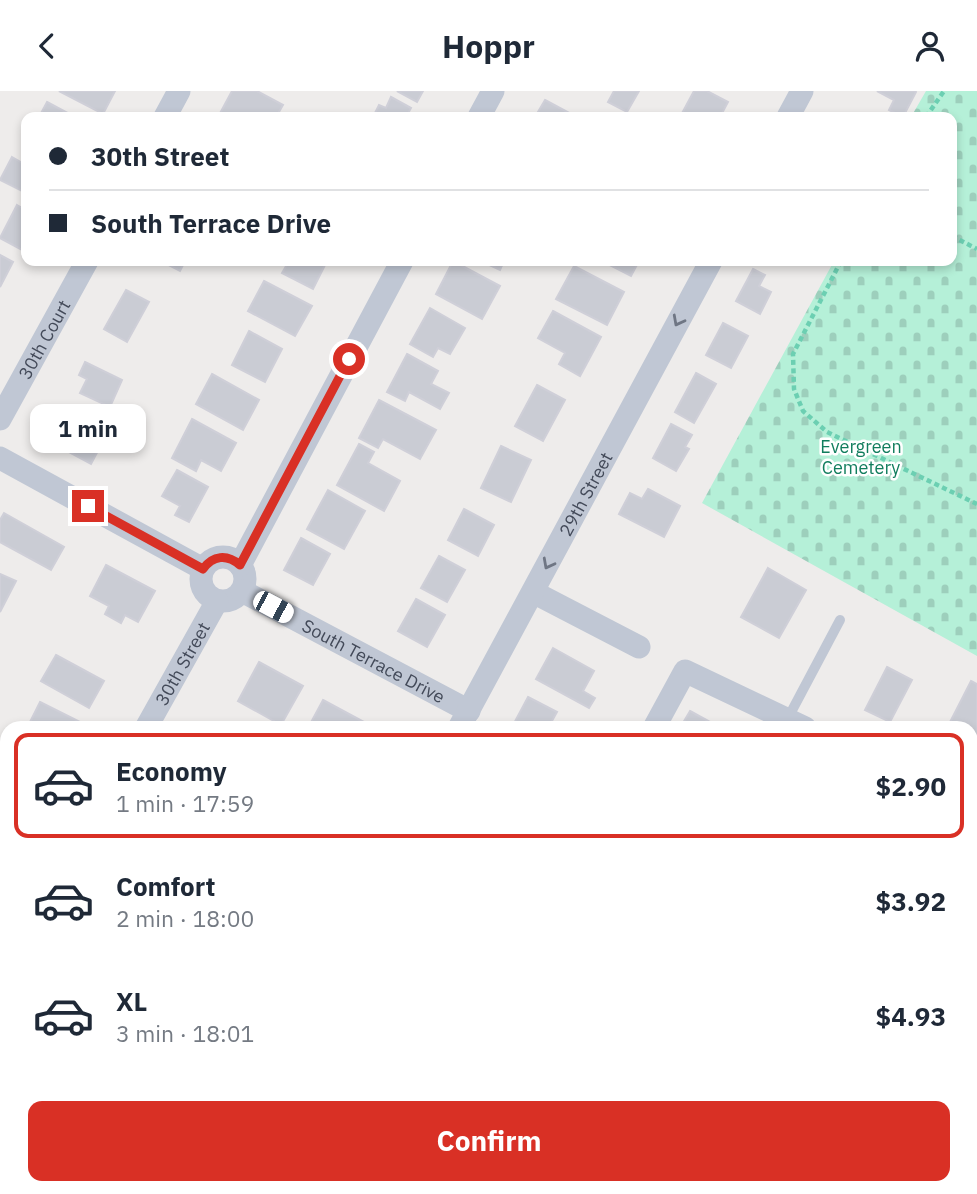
<!DOCTYPE html>
<html lang="en">
<head>
<meta charset="utf-8">
<style>
	body { margin:0; font-family:"IBM Plex Sans",sans-serif; background:#f2f2f3; color:#1f2937; height:100vh; display:flex; flex-direction:column; font-size:26px; white-space:nowrap }
	* { box-sizing:border-box; margin:0 }
	p { font-size:23px; color:#747a83 }
	.icon { flex:none; width:38px; height:38px; fill:none; stroke:currentColor; stroke-width:2; stroke-linecap:round; stroke-linejoin:round }
	.map { position:relative; flex:1; overflow:hidden }
	.side { position:absolute; left:0px; top:630px; width:978px; height:474px; display:flex; flex-direction:column; background:#fff; border-radius:21px 21px 0 0; box-shadow:0 4px 10px #0003 }
	.side>* { flex:none }
	.banner { position:absolute; left:21px; top:21px; width:936px; height:154px; border-radius:14px; box-shadow:0 4px 10px #0003; display:grid; align-content:center; height:154px; padding:0 28px; background:#fff }
	.end { position:absolute; width:32px; height:32px; margin:-16px; border:9px solid #d93025; background:#fff; box-shadow:0 0 0 4px #fff }
	.from { border-radius:50% }
	.bubble { position:absolute; height:49px; border-radius:14px; background:#fff; box-shadow:0 4px 10px #0003; font-size:23px; font-weight:800; line-height:49px; text-align:center }
	.car { position:absolute; width:21px; height:42px; margin:-21px -10px; border-radius:9px; box-shadow:0 0 5px 2px #0007; background:linear-gradient(#fff 24%,#345 0 40%,#fff 0 76%,#345 0 86%,#fff 0) }
	.banner b { display:flex; align-items:center; gap:24px; height:66px; font-size:26px }
	.banner b+b { border-top:2px solid #e0e1e3 }
	.banner i { width:18px; height:18px; background:#1f2937 }
	ul { padding:12px 0 0; list-style:none }
	li { display:flex; align-items:center; gap:21px; height:105px; margin:0 14px 10px; padding:0 14px; border:4px solid transparent; border-radius:14px }
	li div { flex:1 }
	li b { display:block; font-size:26px }
	li em { font-style:normal; font-weight:800 }
	li.selected { border-color:#d93025 }
	li>.icon { width:63px; height:63px; stroke-width:1.5 }
	.primary-button { display:flex; gap:14px; margin-top:auto; padding:14px 28px }
	.primary-button a { flex:1; height:80px; border-radius:14px; background:#d93025; color:#fff; font-size:28px; font-weight:800; line-height:80px; text-align:center }
	header { display:flex; justify-content:space-between; align-items:center; height:91px; padding:0 28px; background:#fff; font-size:32px; font-weight:800 }
	.map>svg:first-child { display:block }
	.cemetery { fill:url(#cemetery-stones) }
	.building { fill:#caccd4; stroke:#cfcfd8; stroke-width:2 }
	.lines { fill:none; stroke-linecap:round; stroke-linejoin:round }
	.path { stroke:#6ccfb2; stroke-width:4.5; stroke-dasharray:5 3.5; stroke-linecap:butt }
	.lane { stroke:#c0c7d4; stroke-width:10 }
	.street { stroke:#c0c7d4; stroke-width:23 }
	.oneway { stroke:#6f7684 }
	.route { stroke:#d93025; stroke-width:9 }
	.labels { text-anchor:middle; dominant-baseline:central; stroke-width:5; stroke-linejoin:round; paint-order:stroke }
	.street-label { font-size:18px; fill:#434a59; stroke:#fff }
	.park-label { font-size:18px; fill:#117d5d; stroke:#fff }
</style>
</head>
<body>
<header><svg class="icon" aria-label="back" viewBox="0 0 24 24"><path d="M15 5l-7 7 7 7"/></svg>Hoppr<svg class="icon" aria-label="person" viewBox="0 0 24 24"><circle cx="12" cy="8" r="4"/><path d="M4 21q1-7 8-7t8 7"/></svg></header>
<div class="map">
<svg width="977" height="1103" viewBox="0 0 977 1103">
	<defs>
		<pattern id="cemetery-stones" width="16" height="16" patternUnits="userSpaceOnUse" patternTransform="scale(1.75)"><rect width="16" height="16" fill="#b5f0d8"/><path d="M2 7V4a2 2 0 0 1 4 0v3zM10 15v-3a2 2 0 0 1 4 0v3z" fill="#9dcfbc"/></pattern>
	</defs>
	<rect width="100%" height="100%" fill="#eeeceb"/>
	<polygon class="cemetery" points="926,0 977,0 977,565 702,412 834,170 952,170 952,26 911,26"/>
	<g class="building">
		<polygon points="59,0 115,0 103,23"/>
		<polygon points="232,0 257,0 283,14 276,26 218,26"/>
		<polygon points="397,0 423,0 417,11"/>
		<polygon points="614,0 639,0 627,21 608,11"/>
		<polygon points="694,0 707,0 728,11 720,26 680,26"/>
		<polygon points="877,0 915,0 916,1 903,26 889,19 894,9"/>
		<polygon points="391,6 411,17 406,26 373,26 379,14 386,17"/>
		<polygon points="545,9 573,24 572,26 535,26"/>
		<polygon points="47,11 75,26 39,26"/>
		<polygon points="12,66 26,74 26,102 0,89"/>
		<polygon points="17,114 26,119 26,161 0,147"/>
		<polygon points="0,164 13,171 0,196"/>
		<polygon points="161,170 185,170 180,180"/>
		<polygon points="289,170 327,170 313,198 282,182"/>
		<polygon points="453,170 500,195 482,228 436,203"/>
		<polygon points="486,170 504,170 500,179 485,172"/>
		<polygon points="602,170 639,170 631,185"/>
		<polygon points="574,175 624,201 607,234 556,208"/>
		<polygon points="753,178 765,184 759,195 771,201 760,223 736,210"/>
		<polygon points="264,190 312,215 295,245 248,220"/>
		<polygon points="126,199 149,211 127,251 104,238"/>
		<polygon points="430,217 465,237 450,263 438,257 433,266 410,253"/>
		<polygon points="553,220 601,246 580,285 559,273 565,262 538,247"/>
		<polygon points="723,232 748,245 731,277 706,264"/>
		<polygon points="249,240 282,258 265,291 232,274"/>
		<polygon points="407,263 438,280 431,293 449,302 440,318 409,301 405,310 387,301"/>
		<polygon points="85,271 122,289 110,316 80,302 87,288 79,284"/>
		<polygon points="696,282 716,293 694,332 675,321"/>
		<polygon points="212,283 259,309 243,339 196,313"/>
		<polygon points="537,294 565,309 543,350 515,335"/>
		<polygon points="379,309 436,339 420,368 383,348 378,357 359,347"/>
		<polygon points="60,317 107,343 91,373 43,347"/>
		<polygon points="192,328 236,352 221,380 201,369 196,380 172,367"/>
		<polygon points="671,333 692,344 685,356 689,358 676,380 653,367"/>
		<polygon points="359,353 374,361 368,372 400,390 384,420 337,394"/>
		<polygon points="501,355 531,369 511,411 481,397"/>
		<polygon points="177,379 208,396 189,431 175,424 180,415 162,405"/>
		<polygon points="648,398 680,415 664,446 619,423 630,402 642,408"/>
		<polygon points="328,399 365,420 344,458 307,438"/>
		<polygon points="464,418 494,434 478,465 448,449"/>
		<polygon points="4,422 64,456 51,479 0,451 0,429"/>
		<polygon points="301,447 330,463 313,494 284,479"/>
		<polygon points="439,465 465,479 447,511 421,497"/>
		<polygon points="106,474 155,500 138,531 125,524 121,532 105,523 109,515 90,505"/>
		<polygon points="768,477 806,499 779,547 741,526"/>
		<polygon points="0,483 16,490 0,521"/>
		<polygon points="416,508 445,524 427,556 398,540"/>
		<polygon points="553,557 594,580 583,600 595,607 589,617 536,588"/>
		<polygon points="56,564 104,590 89,617 41,590"/>
		<polygon points="259,571 303,595 281,634 238,610"/>
		<polygon points="887,576 912,589 890,631 865,619"/>
		<polygon points="971,590 977,593 977,682 971,679 971,637 947,637"/>
		<polygon points="528,606 557,621 548,637 512,636"/>
		<polygon points="323,609 375,637 308,637"/>
		<polygon points="40,611 80,631 77,637 27,637"/>
		<polygon points="690,620 721,637 680,637"/>
		<polygon points="7,667 7,697 0,694 0,681"/>
		<polygon points="975,753 977,755 977,847 971,841 971,756"/>
		<polygon points="977,913 977,1025 971,1019 971,918"/>
		<polygon points="0,1017 7,1021 7,1065 0,1062"/>
		<polygon points="90,1097 131,1097 128,1103 101,1103"/>
		<polygon points="248,1097 318,1097 320,1098 317,1103 254,1103 247,1099"/>
		<polygon points="438,1097 481,1097 488,1103 444,1103"/>
	</g>
	<g class="lines">
		<g class="path">
			<polyline points="926,26 944,0"/>
			<polyline points="952,145 977,158"/>
			<polyline points="841,170 793,263 794,298 803,320 827,341 977,413"/>
		</g>
		<polyline class="lane" points="788,627 840,529"/>
		<g class="street">
			<polyline points="165,26 179,0"/>
			<polyline points="479,26 493,0"/>
			<polyline points="788,26 802,0"/>
			<path id="s1" d="M0,328L87,170"/>
			<polyline points="0,367 203,478"/>
			<circle cx="223" cy="488" r="22"/>
			<polyline points="240,474 402,170"/>
			<path id="s2" d="M242,500L469,620"/>
			<polyline points="533,501 639,556"/>
			<path id="s3" d="M146,637L217,510"/>
			<path id="s4" d="M459,637L711,170"/>
			<polyline points="654,637 685,580 805,637"/>
			<polyline points="971,727 977,730"/>
			<polyline points="0,901 7,889"/>
			<polyline points="203,1103 206,1097"/>
			<polyline points="404,1103 407,1097"/>
			<polyline points="548,1103 555,1097"/>
		</g>
	</g>
	<defs><path id="oneway-chevron" d="M-2-3.5L2.5 0L-2 3.5" fill="none" stroke-width="1.6" stroke-linecap="round" stroke-linejoin="round" transform="scale(1.75)"/></defs>
	<g class="oneway">
		<use href="#oneway-chevron" transform="translate(678 230) rotate(118)"/>
		<use href="#oneway-chevron" transform="translate(548 473) rotate(118)"/>
	</g>
	<g class="lines">
		<path class="route" d="M88,415L203,478C213,464 227,463 240,474L349,268"/>
	</g>
	<g class="labels">
		<g class="street-label">
			<text stroke="none"><textPath href="#s1" startOffset="91">30th Court</textPath></text>
			<text stroke="none"><textPath href="#s4" startOffset="266">29th Street</textPath></text>
			<text stroke="none"><textPath href="#s2" startOffset="149">South Terrace Drive</textPath></text>
			<text stroke="none"><textPath href="#s3" startOffset="74">30th Street</textPath></text>
		</g>
		<g class="park-label">
			<text x="861" y="355">Evergreen<tspan x="861" dy="21">Cemetery</tspan></text>
		</g>
	</g>
</svg>
<i class="end from" style="left:349px;top:268px"></i>
<i class="end" style="left:88px;top:415px"></i>
<div class="bubble" style="left:30px;top:313px;width:116px">1 min</div>
<i class="car" style="left:273px;top:516px;rotate:118deg"></i>
<div class="banner">
<b><i class="from"></i>30th Street</b>
<b><i></i>South Terrace Drive</b>
</div>
<section class="side">
<ul>
<li class="selected"><svg class="icon" aria-label="car" viewBox="0 0 24 24"><path d="M5 17H2v-5l4-1 3-4h7l3 4 3 1v5h-3M9 17h6M6 11h13"/><circle cx="7" cy="17" r="2"/><circle cx="17" cy="17" r="2"/></svg><div><b>Economy</b><p>1 min · 17:59</p></div><em>$2.90</em></li>
<li><svg class="icon" aria-label="car" viewBox="0 0 24 24"><path d="M5 17H2v-5l4-1 3-4h7l3 4 3 1v5h-3M9 17h6M6 11h13"/><circle cx="7" cy="17" r="2"/><circle cx="17" cy="17" r="2"/></svg><div><b>Comfort</b><p>2 min · 18:00</p></div><em>$3.92</em></li>
<li><svg class="icon" aria-label="car" viewBox="0 0 24 24"><path d="M5 17H2v-5l4-1 3-4h7l3 4 3 1v5h-3M9 17h6M6 11h13"/><circle cx="7" cy="17" r="2"/><circle cx="17" cy="17" r="2"/></svg><div><b>XL</b><p>3 min · 18:01</p></div><em>$4.93</em></li>
</ul>
<div class="primary-button"><a>Confirm</a></div>
</section>
</div>
</body>
</html>
